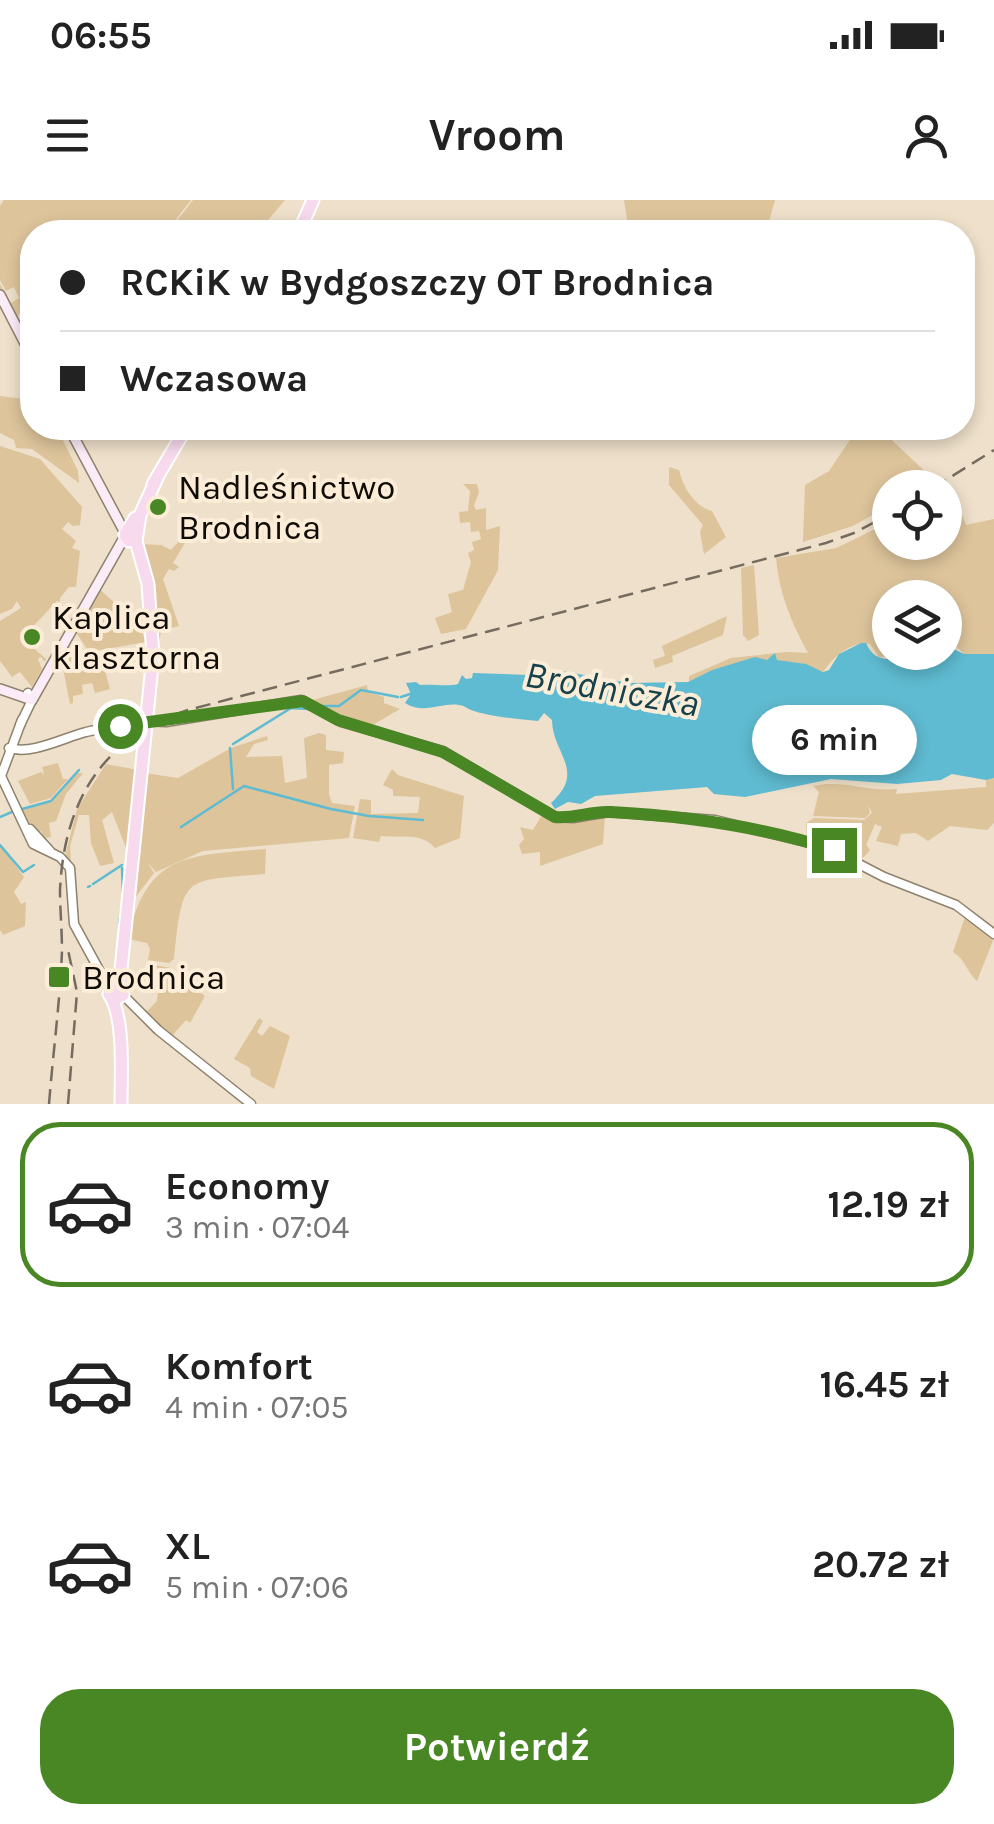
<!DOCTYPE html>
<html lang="pl">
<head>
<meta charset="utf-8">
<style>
	body { margin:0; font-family:Karla,sans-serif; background:#f6f6f6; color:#222; height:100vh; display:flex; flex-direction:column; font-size:38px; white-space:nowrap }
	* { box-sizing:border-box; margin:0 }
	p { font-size:32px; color:#767676 }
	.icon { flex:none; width:55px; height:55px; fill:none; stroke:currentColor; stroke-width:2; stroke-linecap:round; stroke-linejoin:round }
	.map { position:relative; height:904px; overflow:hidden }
	.details { display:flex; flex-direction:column; background:#fff; flex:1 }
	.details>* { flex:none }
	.hud { position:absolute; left:20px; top:20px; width:955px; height:220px; border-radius:40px; box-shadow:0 5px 15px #0003; display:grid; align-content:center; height:220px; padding:0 40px; background:#fff }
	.controls { position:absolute; left:872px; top:270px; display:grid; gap:20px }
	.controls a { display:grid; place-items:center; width:90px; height:90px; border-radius:50%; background:#fff; box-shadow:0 5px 15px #0003; font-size:50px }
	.end { position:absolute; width:45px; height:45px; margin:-22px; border:12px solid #498624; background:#fff; box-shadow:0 0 0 5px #fff }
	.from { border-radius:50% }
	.bubble { position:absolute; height:70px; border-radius:35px; background:#fff; box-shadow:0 5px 15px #0003; font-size:32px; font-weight:700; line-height:70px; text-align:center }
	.hud b { display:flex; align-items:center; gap:35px; height:95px; font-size:38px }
	.hud b+b { border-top:2px solid #e0e0e0 }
	.hud i { width:25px; height:25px; background:#222 }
	ul { padding:18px 0 0; list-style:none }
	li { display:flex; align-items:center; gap:30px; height:165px; margin:0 20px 15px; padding:0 20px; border:5px solid transparent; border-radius:40px }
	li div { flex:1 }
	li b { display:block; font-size:38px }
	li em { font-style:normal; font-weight:700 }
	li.current { border-color:#498624 }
	li>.icon { width:90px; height:90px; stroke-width:1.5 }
	.action { display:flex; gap:20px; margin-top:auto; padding:20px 40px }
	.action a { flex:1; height:115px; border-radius:40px; background:#498624; color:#fff; font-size:40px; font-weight:700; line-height:115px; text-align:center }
	.status { display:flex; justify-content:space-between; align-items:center; height:70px; padding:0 50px; background:#fff; direction:ltr }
	.status svg { height:28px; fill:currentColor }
	header { display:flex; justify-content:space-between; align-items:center; height:130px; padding:0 40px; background:#fff; font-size:45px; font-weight:700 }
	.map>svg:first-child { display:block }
	.green { fill:#ddc49b }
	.water { fill:#5fbbd1 }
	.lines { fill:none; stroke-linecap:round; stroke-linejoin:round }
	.stream { stroke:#5fbbd1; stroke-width:2.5 }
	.tertiary-casing { stroke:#8e826e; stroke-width:11 }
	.secondary-casing { stroke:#8e826e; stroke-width:12 }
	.primary-casing { stroke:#fff; stroke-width:15 }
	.tertiary { stroke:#fff; stroke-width:8 }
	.secondary { stroke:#fbecf7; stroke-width:9 }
	.primary { stroke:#f8daee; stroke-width:11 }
	.rail { stroke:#756c5f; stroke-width:2.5; stroke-dasharray:15 8; stroke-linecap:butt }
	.primary-bridge-casing { stroke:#fff; stroke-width:15; stroke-linecap:butt }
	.primary-bridge { stroke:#f8daee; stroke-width:11 }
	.route { stroke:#498624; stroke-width:12 }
	.poi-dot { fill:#498624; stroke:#fbedd7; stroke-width:4 }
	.labels { text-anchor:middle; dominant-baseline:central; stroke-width:8; stroke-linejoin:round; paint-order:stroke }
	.poi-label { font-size:35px; fill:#110c06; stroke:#fbedd7; text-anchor:start }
	.water-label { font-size:38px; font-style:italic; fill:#17424b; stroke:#fbedd7 }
</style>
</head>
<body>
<div class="status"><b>06:55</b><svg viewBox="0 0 49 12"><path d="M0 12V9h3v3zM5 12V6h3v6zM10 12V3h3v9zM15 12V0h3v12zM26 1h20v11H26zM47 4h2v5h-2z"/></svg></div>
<header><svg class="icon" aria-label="menu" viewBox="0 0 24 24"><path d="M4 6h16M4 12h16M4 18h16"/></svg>Vroom<svg class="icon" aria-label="person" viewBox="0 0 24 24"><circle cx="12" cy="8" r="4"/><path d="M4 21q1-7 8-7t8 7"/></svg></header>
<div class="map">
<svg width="994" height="904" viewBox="0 0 994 904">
	<rect width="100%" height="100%" fill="#eee0ca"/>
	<g class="green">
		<polygon points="4,0 191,0 166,32 136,32 142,26 132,20 117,32 32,32 32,103 16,117 0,91 0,84 11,103 19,98 14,87 6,91 0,80 0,6"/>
		<polygon points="193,0 285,0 258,32 168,32"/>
		<polygon points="624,0 775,0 766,32 629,32"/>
		<polygon points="0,196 32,200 32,228 57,228 78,271 79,283 32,249 16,248 14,240 0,233"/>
		<polygon points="858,228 879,228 932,278 917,287 890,288 890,305 853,326 803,342 805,285 829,271"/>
		<polygon points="0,246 40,259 82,307 80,325 73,326 68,322 62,329 76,341 72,348 80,351 76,387 69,387 60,398 60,402 57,401 22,438 46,459 45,462 41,457 38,459 42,469 32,487 20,472 12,477 0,461 0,421 21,408 17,401 12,409 0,414"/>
		<path d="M669,267L679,270C683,287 694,306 712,311L726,337L704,354L700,332L703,325L669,285Z"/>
		<polygon points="463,284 477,284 479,292 474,306 476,310 486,308 486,330 500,326 498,370 466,429 441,434 435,418 452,412 448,394 463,390 471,362 468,353 474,350 472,342 481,339 479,331 471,332 470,322 460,323 459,312 468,311 470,291"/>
		<path d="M947,287L953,291L966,325L994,319V454H964L956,446L945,444V398H890V452L918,453L902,457L897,455L879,457L870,444C849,442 835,456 823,472L783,463L777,460L775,454L767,460L712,470L689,482V476L731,458L786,452L808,453C791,422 779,393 776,358L836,348L890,322V342H945Z"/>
		<polygon points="182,338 186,341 173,363 179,367 174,371 169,369 163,379 179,426 162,430 158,443 139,344 161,345 171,350"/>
		<polygon points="754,365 759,435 748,441 743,435 741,368"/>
		<polygon points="98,388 138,423 146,442 89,452 77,434 72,437"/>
		<polygon points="727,416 723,435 672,456 673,462 655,468 653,460 665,456 662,446"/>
		<polygon points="89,456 92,469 105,471 110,489 95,493 92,483 82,485 83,494 73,496 73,503 70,504 61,458"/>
		<polygon points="367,485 368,492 384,497 384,503 400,509 371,526 338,514 333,515 309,501"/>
		<polygon points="319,533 326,535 326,550 344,552 343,563 329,565 329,594 332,603 355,606 349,638 203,651 156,672 147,662 154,673 135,698 127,732 135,654 142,654 147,661 136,648 145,573 178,578 231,548 267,536 268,540 254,544 246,557 282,556 285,583 307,578 304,538"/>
		<polygon points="58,563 63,579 68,579 51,598 30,604 18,581 41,572 44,575 42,567"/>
		<polygon points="106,564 138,570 126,648 112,612 102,620 114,663 100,666 91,643 89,615 79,615 70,646 71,664 65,657 77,609"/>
		<path d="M392,569L398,575L464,596L460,638L435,648C422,632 401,638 381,636L379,642L353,638L360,599L371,600V614L418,613L420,597L393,596V590L383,585Z"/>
		<polygon points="78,573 83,573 66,594 56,621 49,623 51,637 44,638 41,631 35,632 21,610 52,601"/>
		<path d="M994,578V623L987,630L950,626L928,641L916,633L901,634L898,646L876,641L882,627L875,624L866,645L870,650L863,658L848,648L807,635L806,623L814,618L864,620L872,613L868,605L870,613L865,618L813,616L819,592L813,586C841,579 868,592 897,589L896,594L986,587V580Z"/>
		<polygon points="543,613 560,620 605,614 603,644 540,666 540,652 522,654 519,645 524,639 520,627 533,630"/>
		<polygon points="0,645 24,677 14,692 21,704 26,702 25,726 3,735 0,730"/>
		<path d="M266,649L265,674C182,681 183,674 174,759L169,763L148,760L150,749L147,743L128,739C147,652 189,656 266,649Z"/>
		<path d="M966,714L994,738L977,781C966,771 966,760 953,752Z"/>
		<polygon points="154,765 171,768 170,778 188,787 191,786 205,796 190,823 186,820 171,837 144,814 157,801 158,792 152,792"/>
		<polygon points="259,818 263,821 257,832 262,836 270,826 290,836 274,889 251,876 250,868 234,859"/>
	</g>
	<path class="water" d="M861,443H866C877,468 897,457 918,453C926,451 937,452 945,452V445L964,454H994V578L986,580L952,574L941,580L897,584L831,579L745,597L714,594L707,587L595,596L581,604L568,602L555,609L551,603C587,571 552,553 552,520L544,513L538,521C518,519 492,517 474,511C467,509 466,506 459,505C442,502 423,515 405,503L411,494L406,483L416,482L420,485C433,484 448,487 458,484L462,475L466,479L472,478L473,473L529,475L556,470L629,483L688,482L712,470L755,457L767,460L775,453L777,460L806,464L823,472L829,470L839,454Z"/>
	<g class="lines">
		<g class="stream">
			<polyline points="401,497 413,493"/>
			<polyline points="317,506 339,506 361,490 398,497"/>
			<polyline points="233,544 291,508 309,509"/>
			<polyline points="230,548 233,589"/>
			<polyline points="22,609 51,601 79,570"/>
			<polyline points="0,617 14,611"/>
			<polyline points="181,627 244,586 331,609 369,616 423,620"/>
			<polyline points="0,645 23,672 34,665"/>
			<polyline points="122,668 123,696"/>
			<polyline points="93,684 122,665"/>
			<polyline points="88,687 90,686"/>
			<polyline points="119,723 122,705"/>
		</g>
		<g class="tertiary-casing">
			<g id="tertiary">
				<polyline points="22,520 1,576 33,644 60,657 70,668 74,724 110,790"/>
				<polyline points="20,525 32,500 28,493"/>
				<path d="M9,548C32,555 63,538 86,532C112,526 139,520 166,522L301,500L341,522L443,551L555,617L573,618L608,612L715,620L826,647L884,677L956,705L994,734"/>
				<polyline points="30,629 50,651"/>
				<polyline points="123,795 158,830 251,904"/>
			</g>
		</g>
		<g class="secondary-casing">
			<g id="secondary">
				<polyline points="0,95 32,157"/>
				<polyline points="69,228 125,333"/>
				<polyline points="0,489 32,500 125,336"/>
			</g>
		</g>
		<g class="primary-casing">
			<g id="primary">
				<polyline points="299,32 313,0"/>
				<polyline points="153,284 186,228"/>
				<polyline points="135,318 125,335 129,341 136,339"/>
				<polyline points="153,456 148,384 136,341 140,315 157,278"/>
				<path d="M120,787H113L109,794C125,816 121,875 121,904"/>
				<polyline points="114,800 123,795 121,769 133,653"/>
			</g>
		</g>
		<use href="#tertiary" class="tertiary"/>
		<use href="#secondary" class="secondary"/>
		<use href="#primary" class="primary"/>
		<g class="rail">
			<polyline points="933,288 994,250"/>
			<path d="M49,904C53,853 60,802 62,751C62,731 60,710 60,690C64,602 102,538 188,510L826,343L854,333L890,314"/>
			<polyline points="68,904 77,792 68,750"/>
		</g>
		<g class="primary-bridge-casing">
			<polyline id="primary-bridge" points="133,653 153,456"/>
		</g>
		<use href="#primary-bridge" class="primary-bridge"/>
	</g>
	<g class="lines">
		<path class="route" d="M120,526L303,501L338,520L443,552L555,617C574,619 591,611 610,612C686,616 761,626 834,650"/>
	</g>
	<g class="poi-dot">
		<circle cx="158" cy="307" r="10"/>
		<circle cx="32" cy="437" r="10"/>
		<rect x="47" y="765" width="24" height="24" rx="5"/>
	</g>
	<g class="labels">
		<g class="poi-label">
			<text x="178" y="287">Nadleśnictwo<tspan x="178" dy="40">Brodnica</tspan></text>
			<text x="52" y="417">Kaplica<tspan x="52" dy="40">klasztorna</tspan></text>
			<text x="82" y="777">Brodnica</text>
		</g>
		<g class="water-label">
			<text transform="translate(612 489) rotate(10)">Brodniczka</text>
		</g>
	</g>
</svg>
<div class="controls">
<a><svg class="icon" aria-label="locate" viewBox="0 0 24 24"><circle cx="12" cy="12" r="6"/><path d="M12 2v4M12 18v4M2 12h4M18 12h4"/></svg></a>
<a><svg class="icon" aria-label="layers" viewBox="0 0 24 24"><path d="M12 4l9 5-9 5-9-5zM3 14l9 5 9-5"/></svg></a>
</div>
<i class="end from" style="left:120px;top:526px"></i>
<i class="end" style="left:834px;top:650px"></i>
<div class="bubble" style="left:752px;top:505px;width:165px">6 min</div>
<div class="hud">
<b><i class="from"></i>RCKiK w Bydgoszczy OT Brodnica</b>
<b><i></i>Wczasowa</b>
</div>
</div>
<section class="details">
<ul>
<li class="current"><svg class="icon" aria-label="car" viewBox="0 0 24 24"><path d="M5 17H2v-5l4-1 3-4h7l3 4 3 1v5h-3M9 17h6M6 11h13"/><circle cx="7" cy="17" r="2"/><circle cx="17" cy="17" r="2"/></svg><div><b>Economy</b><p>3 min · 07:04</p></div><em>12.19 zł</em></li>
<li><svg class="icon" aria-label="car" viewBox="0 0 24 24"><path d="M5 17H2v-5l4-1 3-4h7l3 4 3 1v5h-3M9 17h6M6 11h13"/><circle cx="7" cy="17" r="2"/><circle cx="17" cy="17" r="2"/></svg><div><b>Komfort</b><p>4 min · 07:05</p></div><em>16.45 zł</em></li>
<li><svg class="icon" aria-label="car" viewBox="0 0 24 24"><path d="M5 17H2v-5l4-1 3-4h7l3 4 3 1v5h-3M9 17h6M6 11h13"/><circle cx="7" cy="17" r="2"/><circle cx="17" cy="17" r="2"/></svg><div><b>XL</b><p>5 min · 07:06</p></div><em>20.72 zł</em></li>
</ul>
<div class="action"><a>Potwierdź</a></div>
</section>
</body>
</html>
